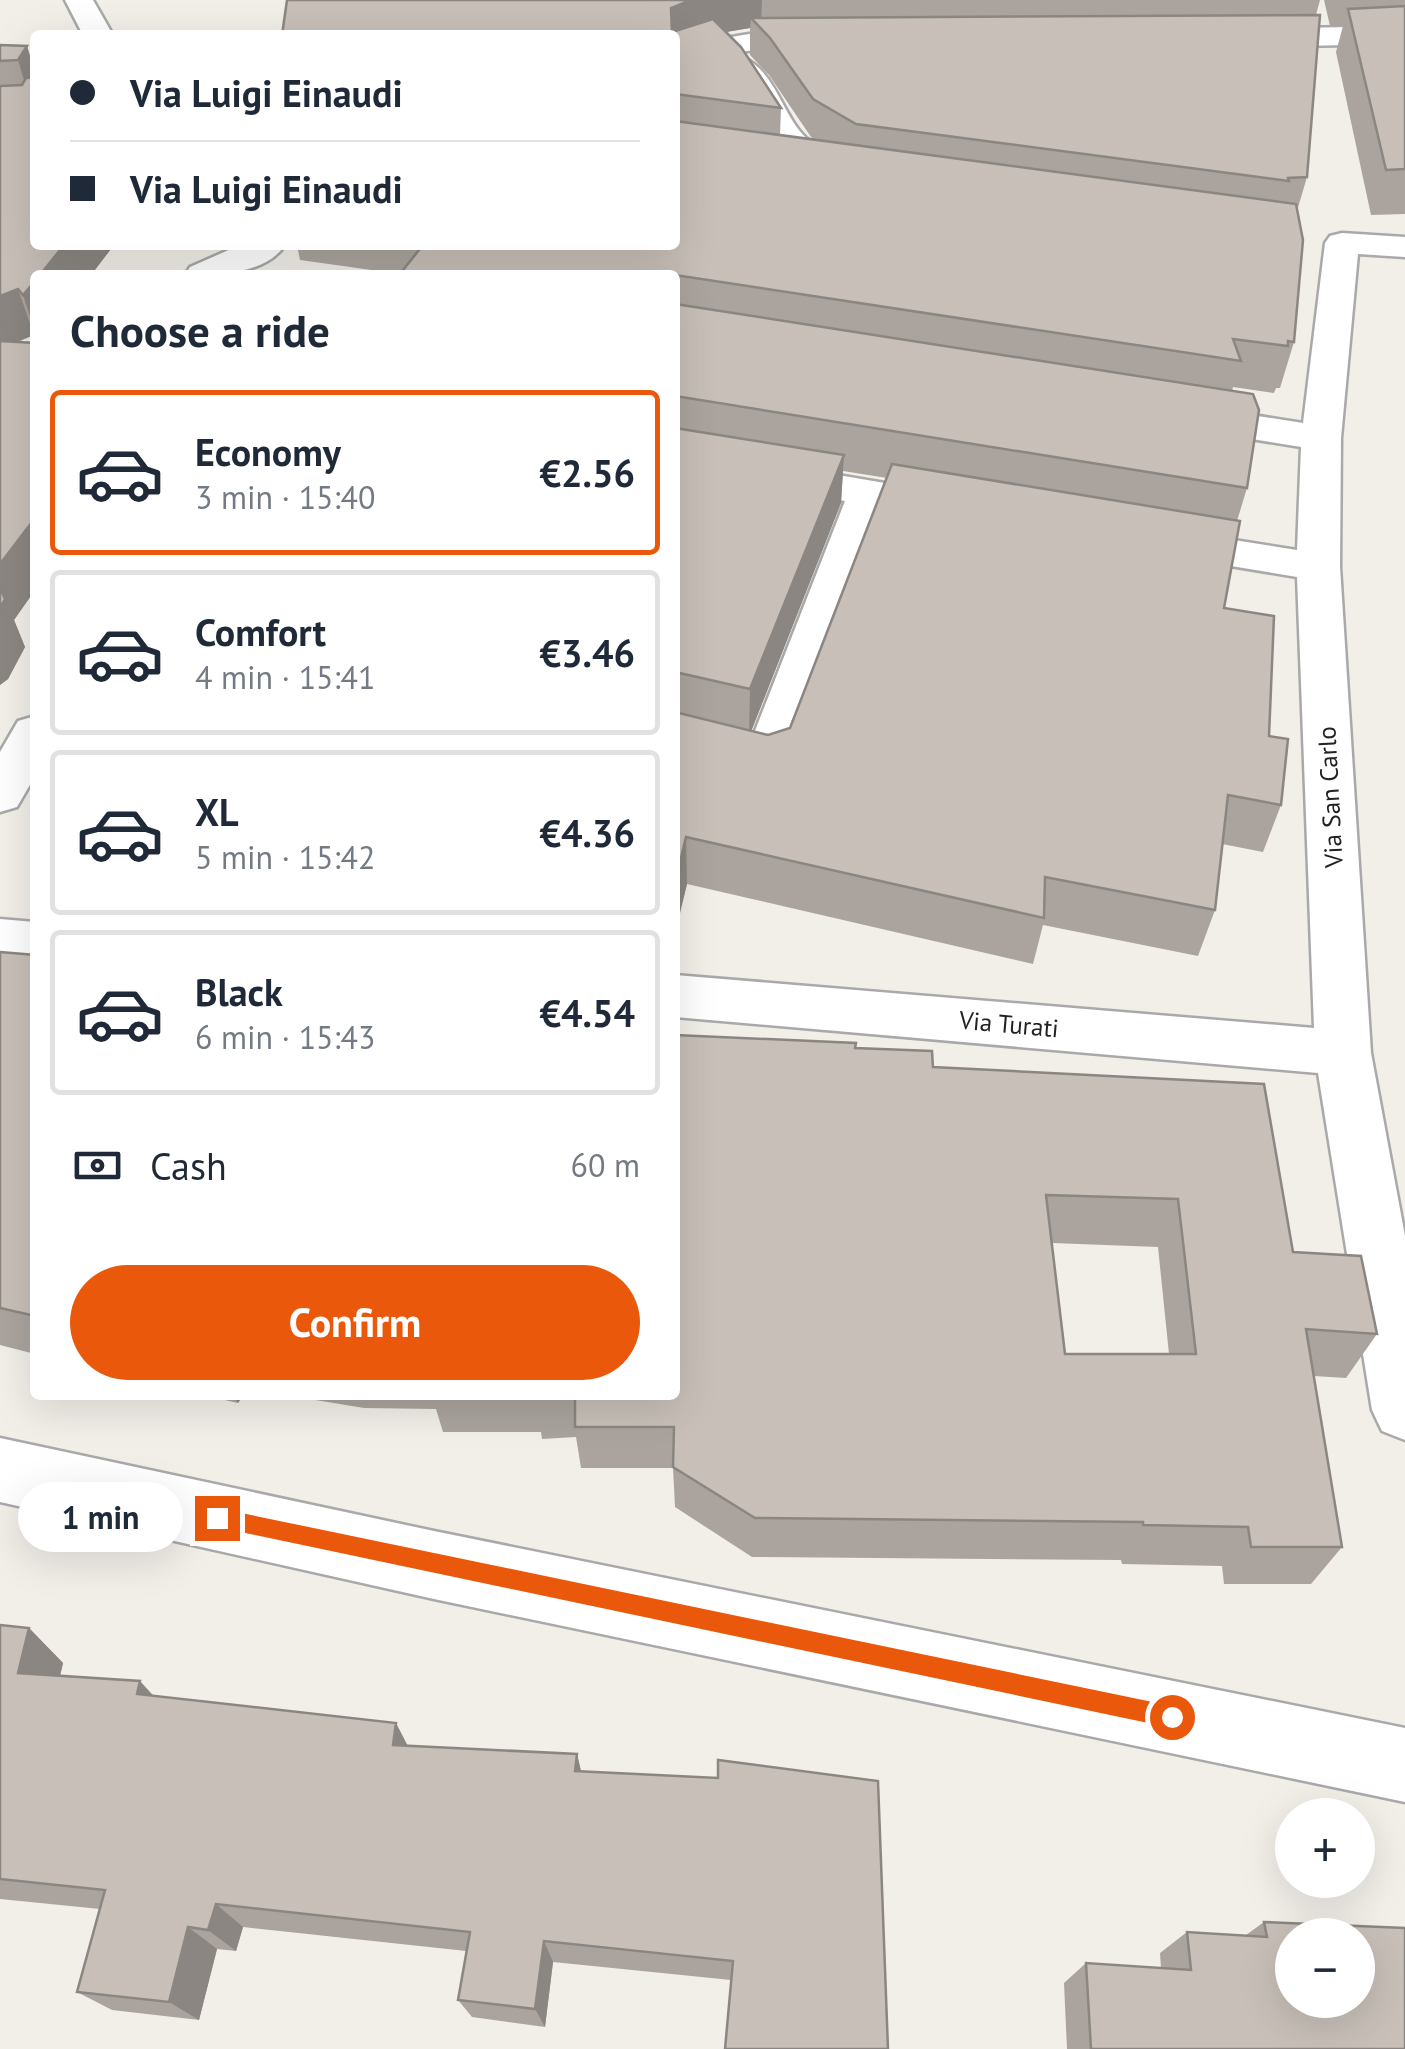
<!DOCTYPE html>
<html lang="en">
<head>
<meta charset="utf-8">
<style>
	body { margin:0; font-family:"PT Sans",sans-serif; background:#f6f6f7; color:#1f2937; height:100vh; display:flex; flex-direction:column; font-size:38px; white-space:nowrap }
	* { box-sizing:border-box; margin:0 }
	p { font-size:32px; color:#747a83 }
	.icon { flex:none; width:55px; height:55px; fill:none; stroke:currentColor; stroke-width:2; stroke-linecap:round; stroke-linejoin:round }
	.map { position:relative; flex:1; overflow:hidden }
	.side { position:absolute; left:30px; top:270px; width:650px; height:1130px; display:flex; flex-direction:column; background:#fff; border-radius:10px; box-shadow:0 10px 40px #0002 }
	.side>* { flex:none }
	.hud { position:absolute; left:30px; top:30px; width:650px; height:220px; border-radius:10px; box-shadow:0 10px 40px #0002; display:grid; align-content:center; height:220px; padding:0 40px; background:#fff }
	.tools { position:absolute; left:1275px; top:1798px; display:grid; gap:20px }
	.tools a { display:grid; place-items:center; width:100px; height:100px; border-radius:50%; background:#fff; box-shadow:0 10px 40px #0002; font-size:50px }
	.end { position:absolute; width:45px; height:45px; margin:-22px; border:12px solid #ea580c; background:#fff; box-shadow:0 0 0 5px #fff }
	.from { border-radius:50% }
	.bubble { position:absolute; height:70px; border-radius:35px; background:#fff; box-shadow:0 10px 40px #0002; font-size:32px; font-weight:700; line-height:70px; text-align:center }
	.hud b { display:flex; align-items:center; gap:35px; height:95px; font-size:38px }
	.hud b+b { border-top:2px solid #e0e1e3 }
	.hud i { width:25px; height:25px; background:#1f2937 }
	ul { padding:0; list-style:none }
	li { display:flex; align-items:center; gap:30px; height:165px; margin:0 20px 15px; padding:0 20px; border:5px solid #e0e1e3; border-radius:10px }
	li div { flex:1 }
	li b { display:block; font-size:38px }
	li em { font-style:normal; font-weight:700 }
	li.active { border-color:#ea580c }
	li>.icon { width:90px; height:90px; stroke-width:1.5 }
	h2 { padding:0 40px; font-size:45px; line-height:120px }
	.pay { display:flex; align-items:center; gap:25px; height:110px; padding:0 40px; font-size:38px }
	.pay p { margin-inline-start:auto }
	.primary-button { display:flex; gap:20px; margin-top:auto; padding:20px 40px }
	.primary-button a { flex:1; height:115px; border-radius:60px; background:#ea580c; color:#fff; font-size:40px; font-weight:700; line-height:115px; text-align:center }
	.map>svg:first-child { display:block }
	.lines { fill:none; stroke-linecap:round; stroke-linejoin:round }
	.minor-casing { stroke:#a9a9a9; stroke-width:5 }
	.minor { fill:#fff; fill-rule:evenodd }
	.wall { fill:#aba49e; fill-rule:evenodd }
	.shaded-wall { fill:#8b8681 }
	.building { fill:#c7bfb8; stroke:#8b8681; stroke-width:2.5; fill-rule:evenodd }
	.route { fill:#ea580c }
	.labels { text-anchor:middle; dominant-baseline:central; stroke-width:8; stroke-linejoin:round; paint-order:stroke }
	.street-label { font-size:25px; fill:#222; stroke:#fff }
</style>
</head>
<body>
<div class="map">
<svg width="1405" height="2049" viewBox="0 0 1405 2049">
	<rect width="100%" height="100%" fill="#f2efe9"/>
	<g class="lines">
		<g class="minor-casing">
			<g id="minor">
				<polygon points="65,0 93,0 113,35 83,35"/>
				<polygon points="1405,26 1405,44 1243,47 1233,44 1228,38 1233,32 1243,29"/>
				<path d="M822,29L832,32L837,38L832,44L747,51L675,72V53C723,34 771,30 822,29Z"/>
				<path d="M738,56C776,66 782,120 810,141C824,153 845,160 861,168L865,175L861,182H837L785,154L743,88L723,65L727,59Z"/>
				<polygon points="1342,233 1405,237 1405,257 1358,254 1341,438 1340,567 1371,1053 1405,1236 1405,1440 1382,1431 1372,1410 1318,1073 675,1017 675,975 1314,1028 1297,577 1158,554 1143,550 1137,541 1143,532 1158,528 1297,550 1301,447 1182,428 1168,424 1162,416 1168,408 1182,404 1303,423 1325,243 1330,236"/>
				<path d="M240,245H285C265,275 217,275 185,275L190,267Z"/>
				<polygon points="675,447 955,495 970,498 976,507 970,516 955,519 884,507 784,774 767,779 675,755 675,723 751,741 845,501 675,471"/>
				<polygon points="35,716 35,776 17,807 0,812 0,752 18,721"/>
				<polygon points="0,919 35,922 35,962 0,959"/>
				<polygon points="0,1438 434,1531 1405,1728 1405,1802 434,1599 0,1502"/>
			</g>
		</g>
		<use href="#minor" class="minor"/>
	</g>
	<g class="wall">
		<path d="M287,0H1320L1316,15L1307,177L1297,211L1294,342L1280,388H1276L1274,393L1233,387L1232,391L1247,488L1237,521L1224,608L1269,736L1281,805L1263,852L1222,844L1215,910L1198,956L1043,925L1033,964L687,884L675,930V275L400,274L300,260L297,245H675V35ZM750,28V55L769,75L811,137L814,139L780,135L781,108L726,32ZM843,471L887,478L790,728L768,735L751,731L841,503Z"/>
		<polygon points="1324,0 1405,0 1405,214 1371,215 1336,52 1343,26 1330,26"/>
		<polygon points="0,45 27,46 35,73 35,245 114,245 91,275 35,275 35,337 34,335 18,342 35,343 35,590 14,620 25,647 8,679 0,685"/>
		<polygon points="0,952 35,955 35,1354 0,1345"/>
		<path d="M855,1048L933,1067L1293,1252L1377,1334L1346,1378L1314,1376L1342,1547L1311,1584H1224L1222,1566L1122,1564L1121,1560L752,1557L675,1507L673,1468H581L576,1437L542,1439L541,1432H443L436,1409L364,1408L285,1395H675ZM1052,1243L1158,1247L1169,1354H1065Z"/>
		<polygon points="203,1395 243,1395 238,1403"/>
		<polygon points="0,1625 29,1628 63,1663 60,1676 154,1696 407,1746 577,1754 581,1771 888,2049 731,1980 553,1962 545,2027 472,2017 458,2000 466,1951 243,1927 236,1951 217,1949 199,2020 112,2010 77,1992 100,1909 0,1899"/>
		<polygon points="1264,1922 1405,2049 1067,2049 1064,1983 1086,1963 1161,1968 1160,1953 1187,1932 1246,1935"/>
	</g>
	<g class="shaded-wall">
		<polygon points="691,0 762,0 761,26 751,18 750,28 708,35 672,35 671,8"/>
		<polygon points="27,46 35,73 35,96 31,103 18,60"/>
		<polygon points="64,245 114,245 91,275 40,275"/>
		<polygon points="35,281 35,331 23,295"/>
		<polygon points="18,289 34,335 1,348 0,376 0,296"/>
		<polygon points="844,455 841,503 749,737 750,689"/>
		<polygon points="35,518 35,590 14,620 25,647 8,679 0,685 0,564"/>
		<polygon points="686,837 687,884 676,930 675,883"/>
		<polygon points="233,1395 243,1395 238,1403"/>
		<polygon points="29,1628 63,1663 53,1706 18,1673"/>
		<polygon points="140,1681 169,1713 137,1694"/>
		<polygon points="396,1723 412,1754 393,1745"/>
		<polygon points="577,1754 584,1784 575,1771"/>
		<polygon points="216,1904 243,1927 236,1951 208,1930"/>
		<polygon points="188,1927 217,1949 199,2020 169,2002"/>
		<polygon points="544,1941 553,1962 545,2027 535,2009"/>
	</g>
	<g class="building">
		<polygon points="287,0 691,0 671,8 672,32 713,19 741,47 781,108 675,94 675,35 282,35"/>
		<polygon points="1405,6 1405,169 1386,170 1348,9"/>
		<polygon points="1320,15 1307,177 1288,178 1289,181 856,124 813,99 770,38 751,18"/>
		<polygon points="0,45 27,46 18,60 0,61"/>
		<polygon points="35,77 35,245 64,245 40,275 35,275 35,281 23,295 18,289 0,296 0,86 22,85 26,78"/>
		<polygon points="675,121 1296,204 1303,240 1294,342 1288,341 1288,346 1233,339 1241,361 675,275 399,275 423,245 675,245"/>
		<polygon points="675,304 1253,394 1259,410 1247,488 675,396"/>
		<polygon points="0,341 35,343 35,518 0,564"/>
		<polygon points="675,428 844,455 750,689 675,672"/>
		<polygon points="892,464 1240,521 1224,608 1274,616 1269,736 1288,739 1281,805 1228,795 1215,910 1045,877 1044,918 686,837 675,883 675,712 768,735 790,728"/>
		<polygon points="0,588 5,599 0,608"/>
		<polygon points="0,952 35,955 35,1316 0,1308"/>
		<path d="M675,1035L856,1043L855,1048L932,1051L933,1067L1264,1084L1293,1252L1361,1256L1377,1334L1306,1329L1342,1547H1251L1248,1527L1143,1525V1522L755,1518L673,1467L674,1427H575V1395H675ZM1046,1195L1178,1199L1196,1354H1065Z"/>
		<polygon points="0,1625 29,1628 18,1673 140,1681 137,1694 396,1723 393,1745 577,1754 575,1771 718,1778 718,1760 878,1781 888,2049 725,2049 733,1961 544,1941 535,2009 458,2000 470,1932 216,1904 208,1930 188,1927 169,2002 77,1992 105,1890 0,1879"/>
		<path d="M1264,1922L1405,1928V2049H1091L1086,1963L1191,1970L1187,1932L1267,1937ZM1292,1935H1358V2000H1292Z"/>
	</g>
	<polygon class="route" points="217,1508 1172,1706 1179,1709 1183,1717 1179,1724 1172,1728 217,1527 207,1518"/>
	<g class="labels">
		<g class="street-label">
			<text transform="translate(1330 797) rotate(-93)">Via San Carlo</text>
			<text transform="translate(1009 1024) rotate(5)">Via Turati</text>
		</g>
	</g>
</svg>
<div class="tools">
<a>+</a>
<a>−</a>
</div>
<i class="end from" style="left:1172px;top:1717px"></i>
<i class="end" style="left:217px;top:1518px"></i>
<div class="bubble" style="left:18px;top:1482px;width:165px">1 min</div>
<div class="hud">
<b><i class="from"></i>Via Luigi Einaudi</b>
<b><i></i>Via Luigi Einaudi</b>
</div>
<section class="side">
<h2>Choose a ride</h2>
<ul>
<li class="active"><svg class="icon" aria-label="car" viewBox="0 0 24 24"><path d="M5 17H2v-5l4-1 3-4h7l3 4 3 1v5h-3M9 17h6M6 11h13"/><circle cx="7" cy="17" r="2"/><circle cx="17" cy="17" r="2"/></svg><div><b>Economy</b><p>3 min · 15:40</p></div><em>€2.56</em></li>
<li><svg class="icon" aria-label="car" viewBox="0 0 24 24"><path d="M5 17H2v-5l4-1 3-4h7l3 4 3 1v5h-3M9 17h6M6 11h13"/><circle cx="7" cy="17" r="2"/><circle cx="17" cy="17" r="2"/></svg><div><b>Comfort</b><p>4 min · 15:41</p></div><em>€3.46</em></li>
<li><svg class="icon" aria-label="car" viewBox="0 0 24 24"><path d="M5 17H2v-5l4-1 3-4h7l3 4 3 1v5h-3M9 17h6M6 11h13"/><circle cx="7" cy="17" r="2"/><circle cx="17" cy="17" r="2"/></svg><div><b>XL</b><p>5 min · 15:42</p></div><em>€4.36</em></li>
<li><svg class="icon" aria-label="car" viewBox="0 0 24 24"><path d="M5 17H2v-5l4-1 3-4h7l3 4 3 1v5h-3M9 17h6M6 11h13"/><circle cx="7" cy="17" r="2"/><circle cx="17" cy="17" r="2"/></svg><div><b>Black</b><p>6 min · 15:43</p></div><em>€4.54</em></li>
</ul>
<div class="pay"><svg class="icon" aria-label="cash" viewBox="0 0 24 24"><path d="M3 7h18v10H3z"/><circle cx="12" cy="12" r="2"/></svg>Cash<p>60 m</p></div>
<div class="primary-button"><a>Confirm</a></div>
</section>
</div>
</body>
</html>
